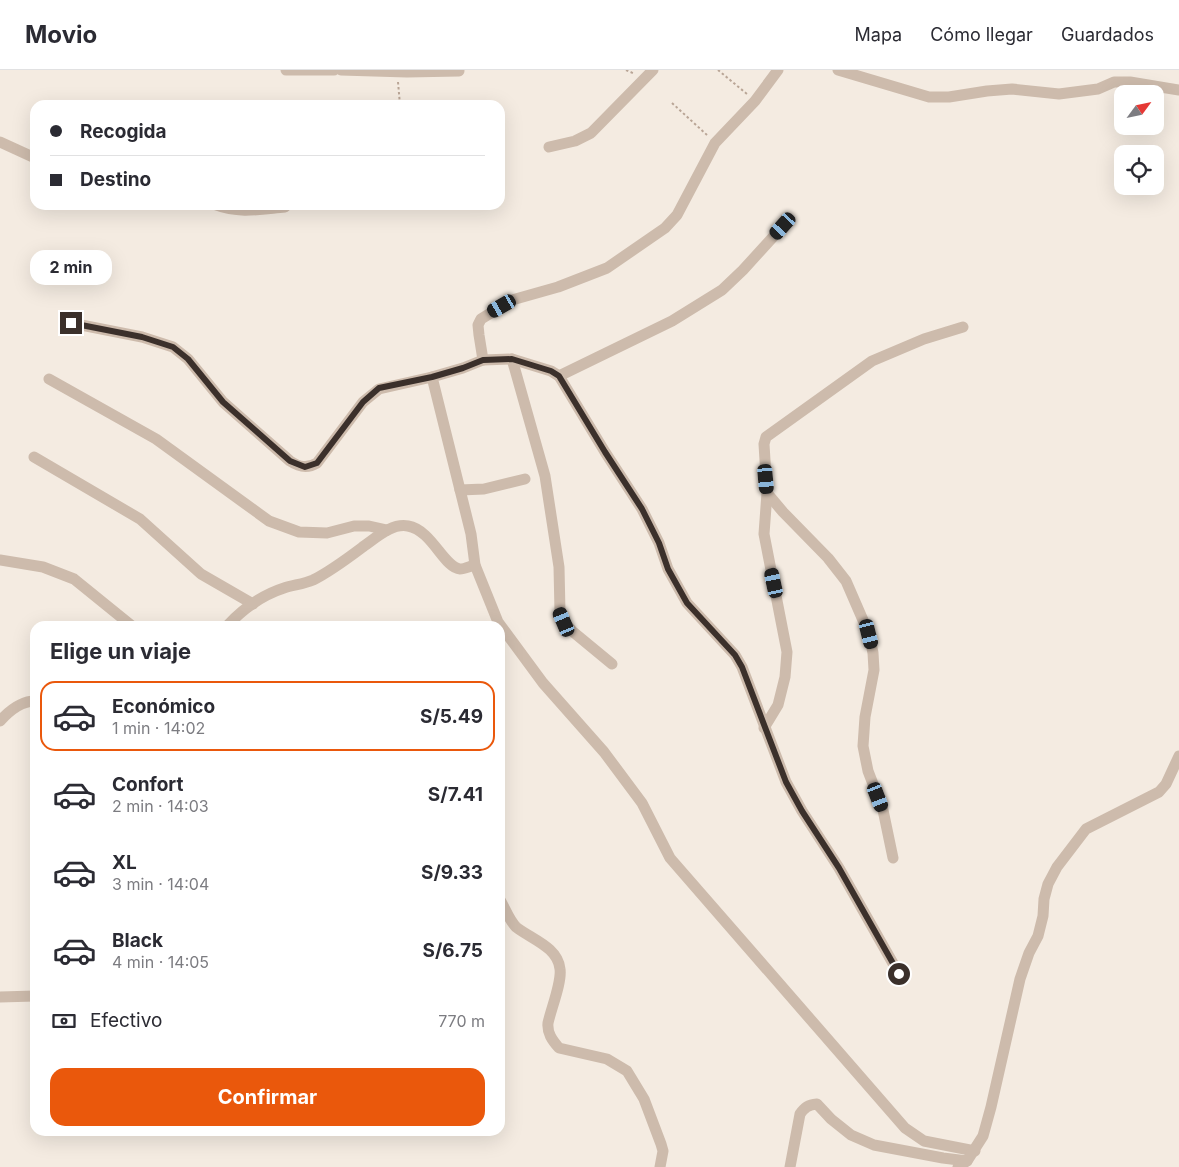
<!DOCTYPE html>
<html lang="es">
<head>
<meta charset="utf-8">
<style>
	body { margin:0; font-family:Inter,sans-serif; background:#f2f2f3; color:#2b2b33; height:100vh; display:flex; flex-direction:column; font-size:19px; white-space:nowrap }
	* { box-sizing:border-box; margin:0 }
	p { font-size:16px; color:#7c7c81 }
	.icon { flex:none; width:28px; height:28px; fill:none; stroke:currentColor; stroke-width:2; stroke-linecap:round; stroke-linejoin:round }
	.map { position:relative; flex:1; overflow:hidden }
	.details { position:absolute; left:30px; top:551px; width:475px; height:515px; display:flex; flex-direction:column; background:#fff; border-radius:15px; box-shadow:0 5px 20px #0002 }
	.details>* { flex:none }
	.banner { position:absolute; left:30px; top:30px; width:475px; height:110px; border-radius:15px; box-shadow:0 5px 20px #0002; display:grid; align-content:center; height:110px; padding:0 20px; background:#fff }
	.needle { width:32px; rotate:57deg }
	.tools { position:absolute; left:1114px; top:15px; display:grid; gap:10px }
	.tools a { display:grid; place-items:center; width:50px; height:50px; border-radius:10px; background:#fff; box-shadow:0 5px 20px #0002; font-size:25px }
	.end { position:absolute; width:22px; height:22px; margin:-11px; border:6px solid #3b302b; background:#fff; box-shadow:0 0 0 2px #fff }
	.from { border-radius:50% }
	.bubble { position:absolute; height:35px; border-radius:15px; background:#fff; box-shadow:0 5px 20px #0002; font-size:16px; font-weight:700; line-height:35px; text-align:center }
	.car { position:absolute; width:15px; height:30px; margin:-15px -8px; border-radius:6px; box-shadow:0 0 4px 1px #0007; background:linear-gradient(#222 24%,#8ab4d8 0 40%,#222 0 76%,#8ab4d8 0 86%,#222 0) }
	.banner b { display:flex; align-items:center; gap:18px; height:48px; font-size:19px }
	.banner b+b { border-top:1px solid #e1e1e2 }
	.banner i { width:12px; height:12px; background:#2b2b33 }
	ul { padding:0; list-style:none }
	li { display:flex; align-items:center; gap:15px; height:70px; margin:0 10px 8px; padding:0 10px; border:2px solid transparent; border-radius:15px }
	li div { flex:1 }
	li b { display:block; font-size:19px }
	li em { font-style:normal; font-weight:700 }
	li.selected { border-color:#ea580c }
	li>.icon { width:45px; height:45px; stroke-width:1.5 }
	h2 { padding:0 20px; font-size:22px; line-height:60px }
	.pay { display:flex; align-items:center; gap:12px; height:55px; padding:0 20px; font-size:19px }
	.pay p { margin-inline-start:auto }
	.button { display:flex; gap:10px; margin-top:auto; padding:10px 20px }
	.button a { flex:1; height:58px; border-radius:15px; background:#ea580c; color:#fff; font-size:20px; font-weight:700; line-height:58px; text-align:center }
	header { display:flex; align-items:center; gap:30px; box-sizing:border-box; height:70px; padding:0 25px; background:#fff; border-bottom:1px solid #e1e1e2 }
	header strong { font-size:24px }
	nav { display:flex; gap:28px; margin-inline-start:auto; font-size:18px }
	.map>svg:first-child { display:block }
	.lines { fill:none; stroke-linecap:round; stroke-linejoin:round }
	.path { stroke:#b9a596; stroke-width:2; stroke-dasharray:2.5 2.5; stroke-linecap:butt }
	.street { stroke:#cdbbac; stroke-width:11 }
	.route { stroke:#3b302b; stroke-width:6 }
</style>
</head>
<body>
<header>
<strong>Movio</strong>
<nav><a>Mapa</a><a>Cómo llegar</a><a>Guardados</a></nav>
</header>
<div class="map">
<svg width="1179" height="1097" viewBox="0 0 1179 1097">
	<rect width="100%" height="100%" fill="#f4ebe1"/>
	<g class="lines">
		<g class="path">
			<polyline points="626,0 635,4"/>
			<polyline points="718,0 747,24"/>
			<polyline points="398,12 400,35"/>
			<polyline points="672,33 707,65"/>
		</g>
		<g class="street">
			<polyline points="286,0 334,0"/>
			<polyline points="341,0 407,2 459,1"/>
			<polyline points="838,0 929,27 949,27 987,21 1012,19 1059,24 1098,19 1114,12 1130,12 1179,20"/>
			<polyline points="0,72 35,88"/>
			<polyline points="549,77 575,71 591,63 653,0"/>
			<path d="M216,135C239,144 262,139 285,137"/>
			<path d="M71,253L142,267L173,277L188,289L223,332L290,391C299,397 307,399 317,393L363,332L379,319L432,307"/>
			<polyline points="512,289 545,406 559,497 560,542 564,552 572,561 612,594"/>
			<polyline points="483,290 479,265 478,255 481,249 512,230 558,217 607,198 665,158 677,145 715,73 755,31 778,0"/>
			<polyline points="559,306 672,251 722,220 743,200 783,156"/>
			<polyline points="49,309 156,369 269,451 299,462 327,463 354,456 369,456 387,460"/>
			<polyline points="34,387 140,449 201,504 253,534"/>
			<polyline points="460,420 484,419 525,409"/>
			<polyline points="767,423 783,442 828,488 846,511 869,564 873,583 874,600 865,647 863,676 868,701 883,740 893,788"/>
			<polyline points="0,490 43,497 74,509 132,556"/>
			<path d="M227,556C242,540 262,525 284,518C293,515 304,514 313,510C331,501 348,488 364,476C377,467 392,453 408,456C432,460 444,498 460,499C465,499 470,496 475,495"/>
			<path d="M0,651C9,641 21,631 35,631"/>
			<polyline points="764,658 778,635 785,607 787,582 764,464 767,423 764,374 766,367 872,291 924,269 963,257"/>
			<path d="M500,830C505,838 509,850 516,857C531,869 558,877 560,899C562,912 551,939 548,953C547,963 552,970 559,978L607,989L627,1001L644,1029L661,1074L663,1081L660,1097"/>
			<polyline points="899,904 839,798 802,741 786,712 742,597 735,585 687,533 668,499 659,473 642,439 605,382 559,306 551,301 512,289 483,290 463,298 432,307 471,464 475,495 498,552 543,613 604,682 642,733 670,788 905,1058 924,1071 975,1081"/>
			<polyline points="0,927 35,926"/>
			<path d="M790,1097L800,1044C805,1037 808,1035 817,1034L831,1049L851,1065L874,1075L943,1088L967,1091"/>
			<polyline points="958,1097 967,1091 983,1066 991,1037 1020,909 1029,883 1038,866 1043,846 1044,829 1048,814 1057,797 1086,759 1159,722 1166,714 1179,686"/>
		</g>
	</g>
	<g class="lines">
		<polyline class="route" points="71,253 142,267 173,277 188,289 223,332 290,391 305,397 317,393 363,332 379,318 432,307 463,298 483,290 512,289 551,301 559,306 605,382 642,439 659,473 668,499 687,533 735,585 742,597 786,712 802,741 839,798 899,904"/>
	</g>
</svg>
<div class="tools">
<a><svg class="needle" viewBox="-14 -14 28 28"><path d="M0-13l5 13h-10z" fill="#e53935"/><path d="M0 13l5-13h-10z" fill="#7c7c81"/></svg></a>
<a><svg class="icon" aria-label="locate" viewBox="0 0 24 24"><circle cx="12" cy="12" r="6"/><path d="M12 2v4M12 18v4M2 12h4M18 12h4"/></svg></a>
</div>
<i class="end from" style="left:899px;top:904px"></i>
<i class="end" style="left:71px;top:253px"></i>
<div class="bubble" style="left:30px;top:180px;width:82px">2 min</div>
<i class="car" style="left:783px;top:156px;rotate:222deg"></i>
<i class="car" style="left:502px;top:236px;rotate:240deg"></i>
<i class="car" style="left:766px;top:409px;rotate:175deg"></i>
<i class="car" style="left:774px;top:513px;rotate:348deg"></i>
<i class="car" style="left:564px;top:552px;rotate:337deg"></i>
<i class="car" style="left:869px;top:564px;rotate:166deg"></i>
<i class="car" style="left:878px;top:727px;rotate:159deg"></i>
<div class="banner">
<b><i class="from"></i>Recogida</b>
<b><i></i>Destino</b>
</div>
<section class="details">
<h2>Elige un viaje</h2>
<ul>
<li class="selected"><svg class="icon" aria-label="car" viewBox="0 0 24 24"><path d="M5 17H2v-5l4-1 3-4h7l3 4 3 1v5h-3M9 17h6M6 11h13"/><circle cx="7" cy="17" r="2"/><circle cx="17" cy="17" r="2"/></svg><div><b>Económico</b><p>1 min · 14:02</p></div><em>S/5.49</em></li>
<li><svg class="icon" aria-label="car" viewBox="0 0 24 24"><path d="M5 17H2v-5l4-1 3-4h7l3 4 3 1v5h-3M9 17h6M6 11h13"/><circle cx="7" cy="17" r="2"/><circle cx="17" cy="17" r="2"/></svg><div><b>Confort</b><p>2 min · 14:03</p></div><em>S/7.41</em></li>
<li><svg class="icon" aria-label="car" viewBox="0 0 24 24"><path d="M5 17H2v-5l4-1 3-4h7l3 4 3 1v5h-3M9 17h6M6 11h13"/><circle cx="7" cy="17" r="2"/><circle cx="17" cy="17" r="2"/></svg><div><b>XL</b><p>3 min · 14:04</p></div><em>S/9.33</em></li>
<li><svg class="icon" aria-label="car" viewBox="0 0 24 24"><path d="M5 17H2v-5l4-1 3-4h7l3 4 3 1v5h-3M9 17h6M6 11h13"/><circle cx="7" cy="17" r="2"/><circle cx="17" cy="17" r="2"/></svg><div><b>Black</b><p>4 min · 14:05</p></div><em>S/6.75</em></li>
</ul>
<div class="pay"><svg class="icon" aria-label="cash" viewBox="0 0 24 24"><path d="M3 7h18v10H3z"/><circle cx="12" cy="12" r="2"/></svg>Efectivo<p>770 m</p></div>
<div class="button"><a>Confirmar</a></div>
</section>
</div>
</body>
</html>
